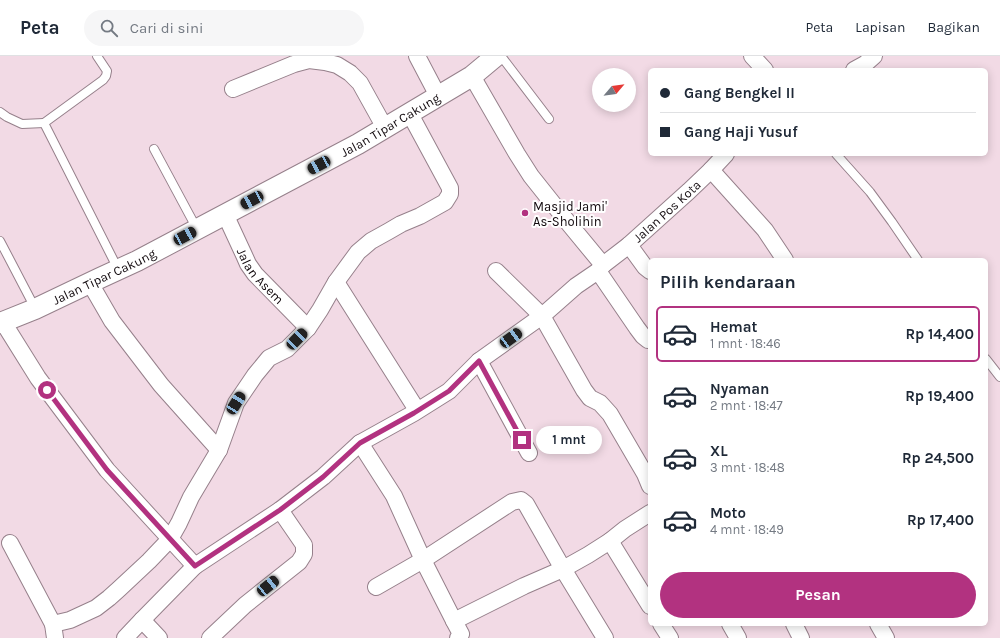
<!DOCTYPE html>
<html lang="id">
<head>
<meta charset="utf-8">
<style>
	body { margin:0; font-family:Karla,sans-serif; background:#f6f6f7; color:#1f2937; height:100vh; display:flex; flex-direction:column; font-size:15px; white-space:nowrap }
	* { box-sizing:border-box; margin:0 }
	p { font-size:13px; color:#747a83 }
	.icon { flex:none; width:22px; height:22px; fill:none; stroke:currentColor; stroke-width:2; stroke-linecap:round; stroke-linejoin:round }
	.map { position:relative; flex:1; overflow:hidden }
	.side { position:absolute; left:648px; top:202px; width:340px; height:368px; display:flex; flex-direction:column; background:#fff; border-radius:6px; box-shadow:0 2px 10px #0003 }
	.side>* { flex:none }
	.banner { position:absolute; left:648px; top:12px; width:340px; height:88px; border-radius:6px; box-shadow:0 2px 10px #0003; display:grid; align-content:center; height:88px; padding:0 12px; background:#fff }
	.needle { width:26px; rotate:61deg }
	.fabs { position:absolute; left:592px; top:12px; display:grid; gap:8px }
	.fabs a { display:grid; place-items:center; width:44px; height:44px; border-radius:50%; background:#fff; box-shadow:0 2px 10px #0003; font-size:20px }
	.end { position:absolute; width:18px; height:18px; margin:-9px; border:5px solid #b23280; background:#fff; box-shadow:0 0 0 2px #fff }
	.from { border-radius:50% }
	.bubble { position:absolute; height:28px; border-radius:14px; background:#fff; box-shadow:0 2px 10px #0003; font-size:13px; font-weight:700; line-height:28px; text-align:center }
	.car { position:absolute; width:12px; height:24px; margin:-12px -6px; border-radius:5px; box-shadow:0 0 3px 1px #0007; background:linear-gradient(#222 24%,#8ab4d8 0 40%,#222 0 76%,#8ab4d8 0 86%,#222 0) }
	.banner b { display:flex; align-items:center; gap:14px; height:38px; font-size:15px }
	.banner b+b { border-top:1px solid #e0e1e3 }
	.banner i { width:10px; height:10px; background:#1f2937 }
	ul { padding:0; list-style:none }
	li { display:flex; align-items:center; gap:12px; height:56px; margin:0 8px 6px; padding:0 4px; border:2px solid transparent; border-radius:6px }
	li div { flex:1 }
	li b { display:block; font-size:15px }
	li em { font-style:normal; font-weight:700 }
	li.selected { border-color:#b23280 }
	li>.icon { width:36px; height:36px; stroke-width:1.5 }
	h2 { padding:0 12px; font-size:18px; line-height:48px }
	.action { display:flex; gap:8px; margin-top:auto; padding:8px 12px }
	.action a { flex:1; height:46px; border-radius:24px; background:#b23280; color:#fff; font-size:16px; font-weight:700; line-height:46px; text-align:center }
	header { display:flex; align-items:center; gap:24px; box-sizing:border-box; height:56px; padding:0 20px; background:#fff; border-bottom:1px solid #e0e1e3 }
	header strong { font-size:19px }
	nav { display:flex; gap:22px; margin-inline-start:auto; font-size:14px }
	.search { width:280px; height:36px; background:#f6f6f7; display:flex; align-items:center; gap:10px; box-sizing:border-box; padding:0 14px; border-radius:22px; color:#747a83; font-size:15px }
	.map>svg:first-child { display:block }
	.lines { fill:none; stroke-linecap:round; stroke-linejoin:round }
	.service-casing { stroke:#96808b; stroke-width:10 }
	.minor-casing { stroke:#96808b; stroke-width:18 }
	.tertiary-casing { stroke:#96808b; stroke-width:22 }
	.service { stroke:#fff; stroke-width:8 }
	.minor { stroke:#fff; stroke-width:16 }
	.tertiary { stroke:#fff; stroke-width:20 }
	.route { stroke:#b23280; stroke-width:5 }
	.poi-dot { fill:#b23280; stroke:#fff; stroke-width:1.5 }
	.labels { text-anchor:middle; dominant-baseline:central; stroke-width:4; stroke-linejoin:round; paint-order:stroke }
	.street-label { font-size:13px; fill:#120a0e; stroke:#fff }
	.poi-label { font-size:13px; fill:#120a0e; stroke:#fff; text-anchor:start }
</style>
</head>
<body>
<header>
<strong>Peta</strong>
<div class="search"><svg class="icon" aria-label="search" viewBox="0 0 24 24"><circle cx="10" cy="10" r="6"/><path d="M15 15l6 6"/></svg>Cari di sini</div>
<nav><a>Peta</a><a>Lapisan</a><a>Bagikan</a></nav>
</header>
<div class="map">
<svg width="1000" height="582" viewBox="0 0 1000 582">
	<rect width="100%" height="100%" fill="#f2dae5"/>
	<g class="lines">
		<g class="service-casing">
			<g id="service">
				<polyline points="97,0 107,15 106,20 103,24 44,67 118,213"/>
				<polyline points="501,0 549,63"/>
				<polyline points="0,56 7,61 22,68 44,67"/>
				<polyline points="154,93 197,173"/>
				<polyline points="836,98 870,136 892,166 918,204"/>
				<polyline points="0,185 35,252"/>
				<polyline points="986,303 1000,321"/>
			</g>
		</g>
		<g class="minor-casing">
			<g id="minor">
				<polyline points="417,0 438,40"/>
				<polyline points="752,0 765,14"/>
				<polyline points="854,14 865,8 874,0"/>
				<polyline points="472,20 517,98 531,120 570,169 603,209"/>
				<polyline points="233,33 294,8 309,4 325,6 337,9 350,17 360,27 385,72"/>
				<polyline points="711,114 765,174 785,204"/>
				<path id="s1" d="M225,158L244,199L248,208L255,218L308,272"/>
				<polyline points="629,189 645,211 650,215"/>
				<polyline points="496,215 542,260 584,334 590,342 600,347 610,358 645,418 650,430"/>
				<polyline points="598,215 637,272 643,280 648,284 650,283"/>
				<polyline points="336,226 417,354"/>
				<polyline points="90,227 112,265 161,329 219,394"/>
				<polyline points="3,266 38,322 107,414 195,510"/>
				<polyline points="479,305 529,397"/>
				<polyline points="360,387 394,440 423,504 454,565 524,530 563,513 588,499 610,485 625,473 650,457"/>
				<polyline points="610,485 650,550"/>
				<polyline points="10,487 53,568"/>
				<polyline points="376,531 423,504 512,446 521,444 526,448 563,513 605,582"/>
				<polyline points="142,564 159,582"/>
				<polyline points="454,565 461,578 458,582"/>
				<polyline points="661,568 670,582"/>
				<polyline points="730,568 738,582"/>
				<polyline points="794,568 801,582"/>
				<polyline points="878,568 886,582"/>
				<polyline points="55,582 53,568 70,564 96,552 109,542 119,533 149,505 170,483 179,467 191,441 219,394 236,347 255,319 269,302 287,293 308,272 320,254 336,226 358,196 371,185 389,175 401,168 420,160 445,146 450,138 450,132 410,58"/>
				<path id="s2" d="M125,582L142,564L195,510L280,454L323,421L360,387L414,357L449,335L479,305L542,260L576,230L598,215L603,209L629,189L689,135L711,114L726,98"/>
				<polyline points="210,582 245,549 299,506 304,498 304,489 280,454"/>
			</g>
		</g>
		<g class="tertiary-casing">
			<g id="tertiary">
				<path id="s3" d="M0,267L35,253L100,222L137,205L358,88L472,20L496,0"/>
			</g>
		</g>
		<use href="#service" class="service"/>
		<use href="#minor" class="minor"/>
		<use href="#tertiary" class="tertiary"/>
	</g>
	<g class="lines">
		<polyline class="route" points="47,334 107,414 195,510 280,454 323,421 360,387 414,357 449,335 479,305 522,384"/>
	</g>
	<circle class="poi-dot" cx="525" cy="157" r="4"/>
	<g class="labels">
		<g class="street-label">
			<text stroke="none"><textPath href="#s3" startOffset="438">Jalan Tipar Cakung</textPath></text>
			<text stroke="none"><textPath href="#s2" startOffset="693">Jalan Pos Kota</textPath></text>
			<text stroke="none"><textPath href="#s1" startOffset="72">Jalan Asem</textPath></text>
			<text stroke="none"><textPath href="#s3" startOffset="114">Jalan Tipar Cakung</textPath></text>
		</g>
		<g class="poi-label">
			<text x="533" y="150">Masjid Jami'<tspan x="533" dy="15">As-Sholihin</tspan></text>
		</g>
	</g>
</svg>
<div class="fabs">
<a><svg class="needle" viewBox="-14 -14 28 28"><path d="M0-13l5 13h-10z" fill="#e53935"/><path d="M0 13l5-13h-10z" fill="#747a83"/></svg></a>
</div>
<i class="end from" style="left:47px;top:334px"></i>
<i class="end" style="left:522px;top:384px"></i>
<div class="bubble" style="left:536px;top:370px;width:66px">1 mnt</div>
<i class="car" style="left:319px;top:109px;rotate:242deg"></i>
<i class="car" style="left:252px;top:144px;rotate:242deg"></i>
<i class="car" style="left:185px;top:180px;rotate:62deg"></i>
<i class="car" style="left:511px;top:282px;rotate:54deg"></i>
<i class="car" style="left:297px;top:283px;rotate:44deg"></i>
<i class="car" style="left:236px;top:347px;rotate:32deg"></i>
<i class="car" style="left:268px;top:530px;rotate:51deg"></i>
<div class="banner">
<b><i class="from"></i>Gang Bengkel II</b>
<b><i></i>Gang Haji Yusuf</b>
</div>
<section class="side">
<h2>Pilih kendaraan</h2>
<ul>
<li class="selected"><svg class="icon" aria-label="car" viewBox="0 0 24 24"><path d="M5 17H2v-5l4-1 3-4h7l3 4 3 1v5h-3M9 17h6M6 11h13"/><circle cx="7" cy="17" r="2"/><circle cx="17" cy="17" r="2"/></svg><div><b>Hemat</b><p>1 mnt · 18:46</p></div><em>Rp 14,400</em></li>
<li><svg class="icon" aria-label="car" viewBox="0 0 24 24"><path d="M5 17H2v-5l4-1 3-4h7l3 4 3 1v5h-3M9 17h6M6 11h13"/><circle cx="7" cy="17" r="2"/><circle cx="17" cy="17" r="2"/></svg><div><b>Nyaman</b><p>2 mnt · 18:47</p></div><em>Rp 19,400</em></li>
<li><svg class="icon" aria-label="car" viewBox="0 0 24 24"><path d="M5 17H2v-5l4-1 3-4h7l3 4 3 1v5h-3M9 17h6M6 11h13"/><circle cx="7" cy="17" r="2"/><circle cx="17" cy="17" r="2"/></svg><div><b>XL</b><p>3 mnt · 18:48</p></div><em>Rp 24,500</em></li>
<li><svg class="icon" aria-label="car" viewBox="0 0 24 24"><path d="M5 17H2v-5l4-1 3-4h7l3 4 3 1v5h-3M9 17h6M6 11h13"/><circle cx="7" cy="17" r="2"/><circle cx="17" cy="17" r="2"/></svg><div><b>Moto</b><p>4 mnt · 18:49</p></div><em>Rp 17,400</em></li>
</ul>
<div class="action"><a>Pesan</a></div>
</section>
</div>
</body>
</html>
